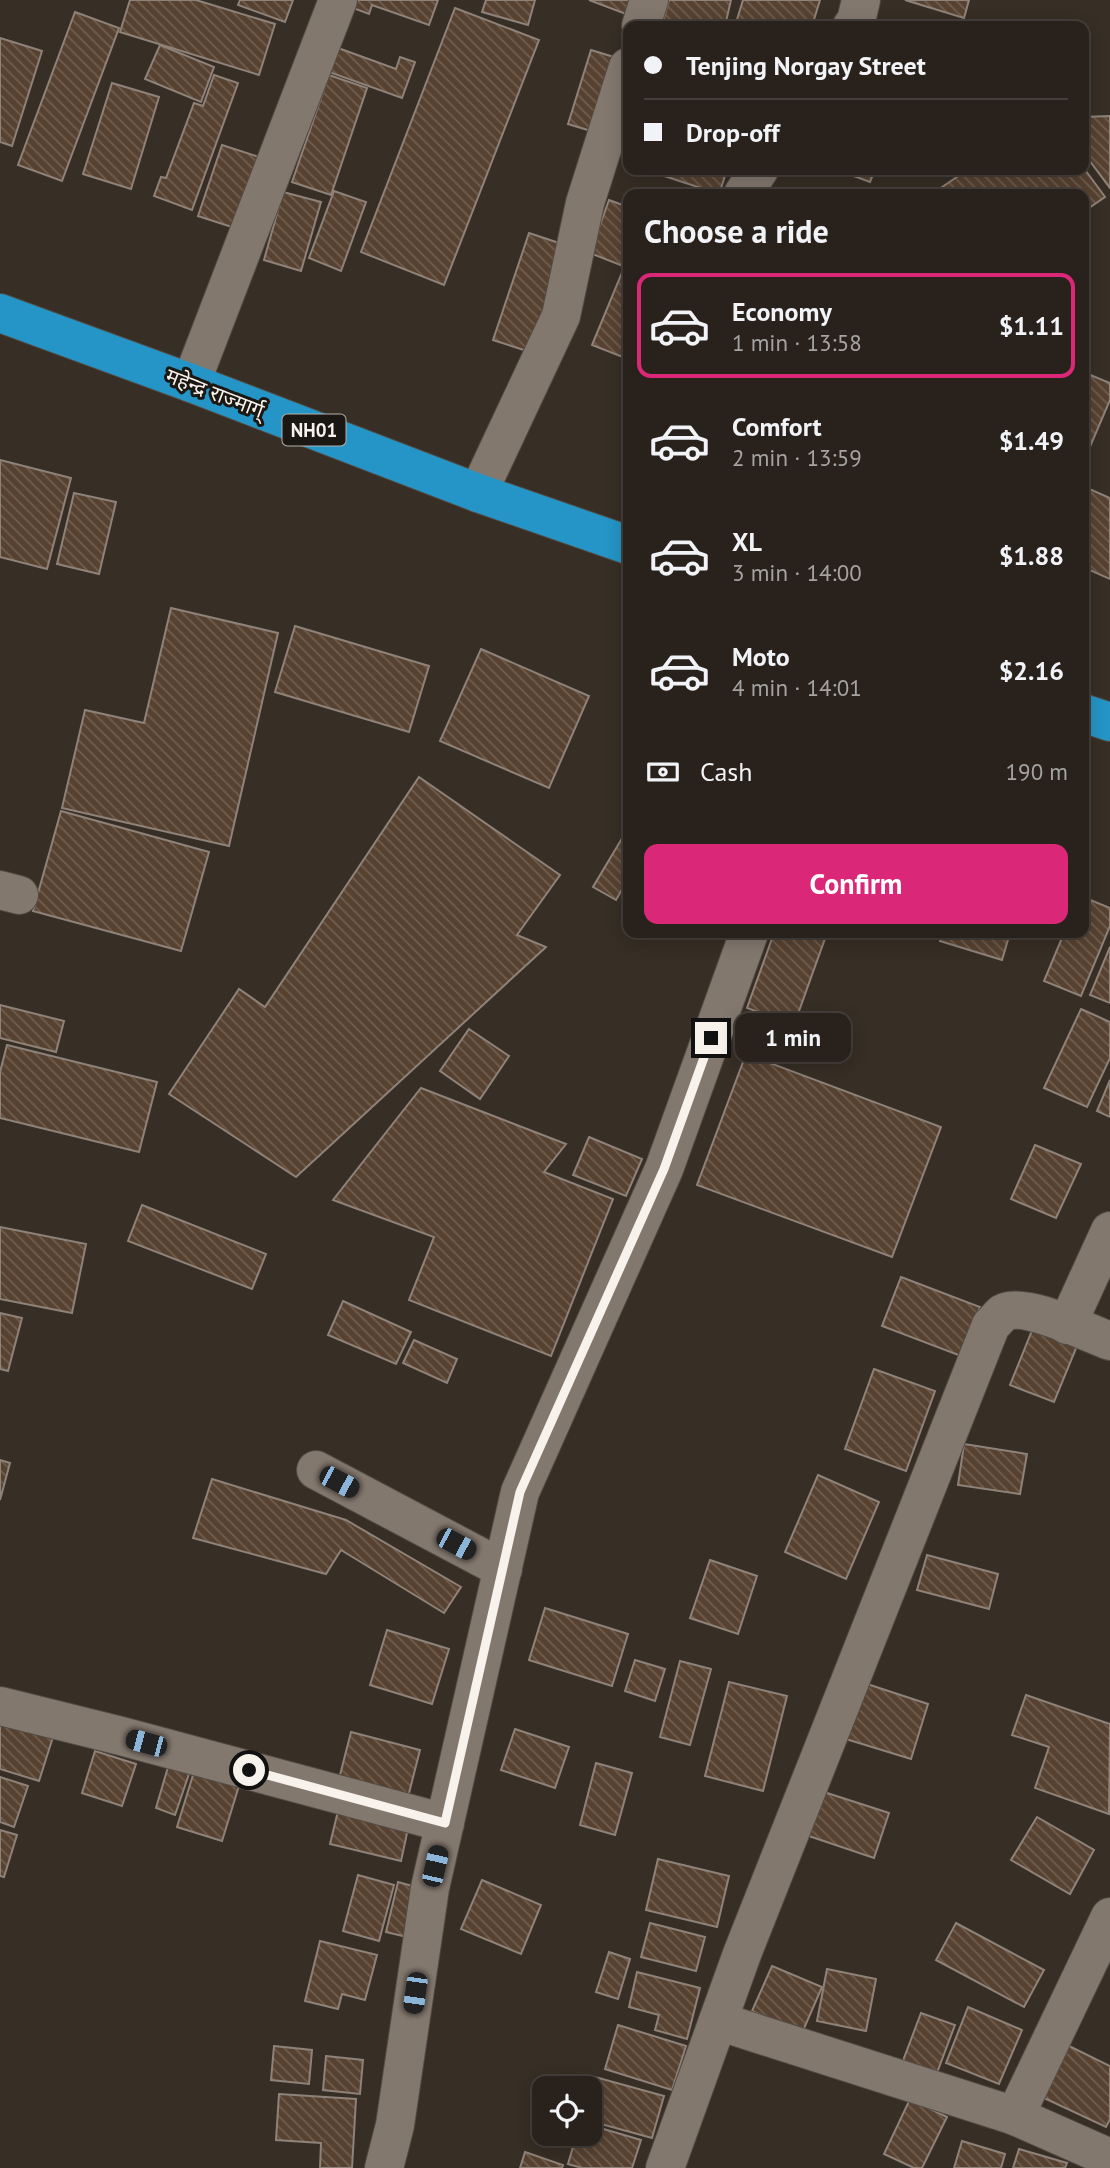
<!DOCTYPE html>
<html lang="en">
<head>
<meta charset="utf-8">
<style>
	body { margin:0; font-family:"PT Sans","Noto Sans Devanagari",sans-serif; background:#312a25; color:#f1f3f6; height:100vh; display:flex; flex-direction:column; font-size:26px; white-space:nowrap }
	* { box-sizing:border-box; margin:0 }
	p { font-size:23px; color:#a5a4a3 }
	.icon { flex:none; width:38px; height:38px; fill:none; stroke:currentColor; stroke-width:2; stroke-linecap:round; stroke-linejoin:round }
	.map { position:relative; flex:1; overflow:hidden }
	.details { position:absolute; left:623px; top:189px; width:466px; height:749px; display:flex; flex-direction:column; background:#29221c; border-radius:14px; box-shadow:0 4px 18px #0003,0 0 0 2px #453f3b }
	.details>* { flex:none }
	.banner { position:absolute; left:623px; top:21px; width:466px; height:154px; border-radius:14px; box-shadow:0 4px 18px #0003,0 0 0 2px #453f3b; display:grid; align-content:center; height:154px; padding:0 21px; background:#29221c }
	.controls { position:absolute; left:532px; top:2076px; display:grid; gap:14px }
	.controls a { display:grid; place-items:center; width:70px; height:70px; border-radius:14px; background:#29221c; box-shadow:0 4px 18px #0003,0 0 0 2px #453f3b; font-size:35px }
	.end { position:absolute; width:32px; height:32px; margin:-16px; border:9px solid #f8f2ed; background:#111; box-shadow:0 0 0 4px #111 }
	.from { border-radius:50% }
	.bubble { position:absolute; height:49px; border-radius:14px; background:#29221c; box-shadow:0 4px 18px #0003,0 0 0 2px #453f3b; font-size:23px; font-weight:700; line-height:49px; text-align:center }
	.car { position:absolute; width:21px; height:42px; margin:-21px -10px; border-radius:9px; box-shadow:0 0 5px 2px #0007; background:linear-gradient(#222 24%,#8ab4d8 0 40%,#222 0 76%,#8ab4d8 0 86%,#222 0) }
	.banner b { display:flex; align-items:center; gap:24px; height:66px; font-size:26px }
	.banner b+b { border-top:2px solid #453f3b }
	.banner i { width:18px; height:18px; background:#f1f3f6 }
	ul { padding:0; list-style:none }
	li { display:flex; align-items:center; gap:21px; height:105px; margin:0 14px 10px; padding:0 7px; border:4px solid transparent; border-radius:14px }
	li div { flex:1 }
	li b { display:block; font-size:26px }
	li em { font-style:normal; font-weight:700 }
	li.selected { border-color:#db2777 }
	li>.icon { width:63px; height:63px; stroke-width:1.5 }
	h2 { padding:0 21px; font-size:32px; line-height:84px }
	.pay { display:flex; align-items:center; gap:18px; height:77px; padding:0 21px; font-size:26px }
	.pay p { margin-inline-start:auto }
	.primary-button { display:flex; gap:14px; margin-top:auto; padding:14px 21px }
	.primary-button a { flex:1; height:80px; border-radius:14px; background:#db2777; color:#fff; font-size:28px; font-weight:700; line-height:80px; text-align:center }
	.map>svg:first-child { display:block }
	.building { fill:url(#building-back-hatch); stroke:#8e8279; stroke-width:2 }
	.lines { fill:none; stroke-linecap:round; stroke-linejoin:round }
	.street-casing { stroke:#524b44; stroke-width:40 }
	.highway-casing { stroke:#524b44; stroke-width:40 }
	.street { stroke:#83786e; stroke-width:38 }
	.highway { stroke:#2495c6; stroke-width:38 }
	.route { stroke:#f8f2ed; stroke-width:9 }
	.labels { text-anchor:middle; dominant-baseline:central; stroke-width:6; stroke-linejoin:round; paint-order:stroke }
	.shield { fill:#1b1713; stroke:#b6b0ac; stroke-width:2 }
	.shield-label { font-size:19px; font-weight:bold; fill:#f8f2ed }
	.street-label { font-size:21px; fill:#f8f2ed; stroke:#1b1713 }
</style>
</head>
<body>
<div class="map">
<svg width="1110" height="2168" viewBox="0 0 1110 2168">
	<defs>
		<pattern id="building-back-hatch" width="6" height="6" patternUnits="userSpaceOnUse" patternTransform="scale(1.75)"><rect width="6" height="6" fill="#574231"/><path d="M-1 5l2 2M0 0l6 6M5-1l2 2" fill="none" stroke="#705e4f"/></pattern>
	</defs>
	<rect width="100%" height="100%" fill="#372e25"/>
	<g class="building">
		<polygon points="130,0 196,0 275,24 259,75 120,32"/>
		<polygon points="240,0 293,0 285,22 238,5"/>
		<polygon points="356,0 438,0 429,25 372,5 369,14 353,8"/>
		<polygon points="486,0 535,0 528,25 482,12"/>
		<polygon points="589,0 632,0 626,14"/>
		<polygon points="669,0 731,0 725,26 679,26 663,22"/>
		<polygon points="743,0 820,0 812,26 735,26"/>
		<polygon points="905,0 969,0 964,18"/>
		<polygon points="455,8 539,40 444,285 361,252"/>
		<polygon points="75,12 119,28 62,181 18,165"/>
		<polygon points="0,38 42,51 12,146 0,142"/>
		<polygon points="160,45 214,67 201,102 145,79"/>
		<polygon points="338,48 396,69 400,57 415,62 402,98 329,72"/>
		<polygon points="591,50 627,61 604,135 568,124"/>
		<polygon points="214,75 238,83 192,210 154,196 161,177 166,178 194,103 203,106"/>
		<polygon points="329,75 367,88 331,195 292,182"/>
		<polygon points="112,83 159,97 131,189 83,174"/>
		<polygon points="1110,116 1110,188 1083,152 1083,117"/>
		<polygon points="222,145 262,158 238,229 198,216"/>
		<polygon points="1083,167 1105,197 1083,212 1083,194 932,194 967,170 1083,170"/>
		<polygon points="646,170 727,170 719,194"/>
		<polygon points="837,170 875,170 870,182"/>
		<polygon points="334,191 366,202 341,271 309,258"/>
		<polygon points="283,192 321,202 301,271 264,260"/>
		<polygon points="609,200 628,207 628,268 590,253"/>
		<polygon points="529,233 568,246 533,353 493,340"/>
		<polygon points="623,270 628,272 628,359 592,345"/>
		<polygon points="1083,372 1110,383 1110,400 1083,463"/>
		<polygon points="0,460 71,478 47,569 0,557"/>
		<polygon points="1087,488 1110,498 1110,579 1083,567 1083,495"/>
		<polygon points="74,493 116,502 99,574 57,564"/>
		<polygon points="171,608 278,633 229,846 62,808 85,710 144,723"/>
		<polygon points="295,626 429,666 409,732 275,692"/>
		<polygon points="481,649 589,696 549,788 440,741"/>
		<polygon points="419,777 560,875 517,935 546,947 296,1177 169,1094 239,989 265,1007"/>
		<polygon points="61,811 209,852 181,951 33,911"/>
		<polygon points="627,830 628,879 616,900 593,887"/>
		<polygon points="1083,897 1110,908 1110,926 1081,996 1044,981 1064,933 1083,933"/>
		<polygon points="774,933 827,933 794,1025 747,1008"/>
		<polygon points="943,933 1010,933 1002,960 940,941"/>
		<polygon points="1110,947 1110,1003 1090,995"/>
		<polygon points="0,1005 64,1021 56,1052 0,1038"/>
		<polygon points="1081,1009 1110,1022 1110,1058 1087,1107 1044,1088"/>
		<polygon points="469,1029 509,1056 480,1099 440,1071"/>
		<polygon points="7,1045 157,1082 139,1152 0,1118 0,1072"/>
		<polygon points="746,1054 941,1127 892,1257 697,1185"/>
		<polygon points="1110,1080 1110,1117 1097,1111"/>
		<polygon points="421,1088 566,1144 544,1172 613,1199 551,1356 409,1300 434,1237 333,1200"/>
		<polygon points="589,1137 642,1159 626,1196 573,1175"/>
		<polygon points="1035,1145 1081,1164 1056,1218 1011,1199"/>
		<polygon points="142,1205 266,1254 252,1289 128,1241"/>
		<polygon points="0,1227 86,1244 72,1313 0,1299"/>
		<polygon points="901,1277 980,1307 961,1356 882,1326"/>
		<polygon points="343,1301 411,1332 396,1364 328,1335"/>
		<polygon points="0,1313 22,1318 8,1371 0,1369"/>
		<polygon points="1035,1323 1079,1341 1054,1402 1010,1385"/>
		<polygon points="414,1340 457,1359 447,1383 403,1363"/>
		<polygon points="874,1369 935,1391 906,1471 845,1449"/>
		<polygon points="964,1444 1027,1454 1020,1494 958,1485"/>
		<polygon points="0,1460 10,1463 0,1500"/>
		<polygon points="818,1475 879,1502 846,1579 785,1552"/>
		<polygon points="212,1479 346,1520 461,1587 444,1613 341,1550 326,1574 193,1538"/>
		<polygon points="927,1555 998,1574 989,1609 917,1590"/>
		<polygon points="710,1560 757,1576 738,1634 690,1618"/>
		<polygon points="545,1608 628,1634 612,1686 529,1660"/>
		<polygon points="387,1630 449,1649 432,1704 370,1685"/>
		<polygon points="635,1660 665,1669 655,1701 625,1691"/>
		<polygon points="680,1661 711,1669 690,1745 660,1737"/>
		<polygon points="729,1682 787,1696 763,1791 705,1776"/>
		<polygon points="864,1683 928,1704 911,1759 846,1739"/>
		<polygon points="1026,1695 1110,1724 1109,1814 1035,1788 1049,1747 1012,1735"/>
		<polygon points="0,1720 53,1737 39,1781 0,1769"/>
		<polygon points="515,1729 569,1747 555,1788 501,1770"/>
		<polygon points="351,1732 420,1750 408,1797 339,1779"/>
		<polygon points="95,1751 136,1764 122,1806 82,1793"/>
		<polygon points="197,1762 242,1776 222,1841 177,1827"/>
		<polygon points="596,1763 632,1773 615,1835 580,1825"/>
		<polygon points="168,1767 189,1774 175,1815 156,1808"/>
		<polygon points="0,1777 28,1786 14,1827 0,1822"/>
		<polygon points="824,1792 889,1813 874,1858 809,1836"/>
		<polygon points="339,1807 409,1824 401,1861 330,1844"/>
		<polygon points="1037,1817 1094,1850 1070,1894 1011,1860"/>
		<polygon points="0,1830 17,1835 4,1877 0,1876"/>
		<polygon points="658,1859 729,1876 717,1927 646,1910"/>
		<polygon points="358,1875 394,1885 379,1941 343,1931"/>
		<polygon points="482,1880 541,1905 521,1954 461,1929"/>
		<polygon points="398,1882 423,1889 411,1938 386,1932"/>
		<polygon points="650,1923 705,1937 696,1971 641,1957"/>
		<polygon points="956,1923 1044,1970 1024,2007 936,1960"/>
		<polygon points="320,1941 377,1955 365,2000 342,1994 338,2009 305,2001"/>
		<polygon points="609,1952 630,1959 618,1999 596,1992"/>
		<polygon points="772,1966 822,1987 802,2033 752,2011"/>
		<polygon points="827,1969 876,1979 866,2031 817,2021"/>
		<polygon points="637,1972 700,1988 687,2039 655,2030 659,2015 629,2007"/>
		<polygon points="968,2007 1022,2030 999,2084 946,2063"/>
		<polygon points="921,2013 955,2025 935,2078 901,2066"/>
		<polygon points="618,2025 686,2046 672,2090 605,2069"/>
		<polygon points="274,2046 312,2050 309,2084 271,2080"/>
		<polygon points="1069,2046 1110,2066 1110,2119 1106,2127 1044,2098"/>
		<polygon points="326,2056 363,2060 360,2094 323,2090"/>
		<polygon points="595,2077 664,2096 652,2138 590,2121 590,2096"/>
		<polygon points="279,2094 356,2099 352,2168 320,2168 321,2143 276,2140"/>
		<polygon points="910,2099 947,2117 922,2168 914,2168 884,2154"/>
		<polygon points="590,2125 641,2140 632,2168 582,2168 568,2164 577,2133 590,2133"/>
		<polygon points="962,2141 1005,2154 1001,2168 954,2168"/>
		<polygon points="1019,2149 1067,2163 1065,2168 1013,2168"/>
		<polygon points="525,2152 563,2165 562,2168 520,2168"/>
	</g>
	<g class="lines">
		<g class="street-casing">
			<g id="street">
				<polyline points="641,26 649,0"/>
				<polyline points="852,26 856,21 861,0"/>
				<polyline points="743,194 759,170"/>
				<polyline points="191,383 338,0"/>
				<polyline points="478,493 561,316 585,203 628,67"/>
				<polyline points="0,890 19,895"/>
				<polyline points="1067,1325 1110,1231"/>
				<polyline points="316,1470 503,1569"/>
				<polyline points="0,1706 121,1736 445,1823"/>
				<polyline points="718,2021 1015,2116 1110,2158"/>
				<polyline points="1015,2116 1110,1917"/>
				<polyline points="384,2168 395,2125 430,1888 520,1492 664,1169 749,933"/>
				<path d="M665,2168L742,1954L991,1325C995,1322 999,1316 1003,1313C1024,1301 1088,1333 1110,1341"/>
			</g>
		</g>
		<g class="highway-casing">
			<g id="highway">
				<polyline points="0,313 191,383 478,493 628,545"/>
				<polyline points="1083,713 1110,722"/>
			</g>
		</g>
		<use href="#street" class="street"/>
		<use href="#highway" class="highway"/>
	</g>
	<g class="lines">
		<polyline class="route" points="249,1770 445,1823 520,1492 664,1169 711,1038"/>
	</g>
	<g class="labels">
		<rect class="shield" x="282.5" y="414.5" width="63" height="31" rx="5"/>
		<g class="shield-label">
			<text x="314" y="430">NH01</text>
		</g>
		<g class="street-label">
			<text transform="translate(215 393) rotate(21)">महेन्द्र राज्मार्ग्</text>
		</g>
	</g>
</svg>
<div class="controls">
<a><svg class="icon" aria-label="locate" viewBox="0 0 24 24"><circle cx="12" cy="12" r="6"/><path d="M12 2v4M12 18v4M2 12h4M18 12h4"/></svg></a>
</div>
<i class="end from" style="left:249px;top:1770px"></i>
<i class="end" style="left:711px;top:1038px"></i>
<div class="bubble" style="left:735px;top:1013px;width:116px">1 min</div>
<i class="car" style="left:339px;top:1482px;rotate:118deg"></i>
<i class="car" style="left:456px;top:1544px;rotate:118deg"></i>
<i class="car" style="left:146px;top:1743px;rotate:285deg"></i>
<i class="car" style="left:435px;top:1866px;rotate:13deg"></i>
<i class="car" style="left:415px;top:1993px;rotate:188deg"></i>
<div class="banner">
<b><i class="from"></i>Tenjing Norgay Street</b>
<b><i></i>Drop-off</b>
</div>
<section class="details">
<h2>Choose a ride</h2>
<ul>
<li class="selected"><svg class="icon" aria-label="car" viewBox="0 0 24 24"><path d="M5 17H2v-5l4-1 3-4h7l3 4 3 1v5h-3M9 17h6M6 11h13"/><circle cx="7" cy="17" r="2"/><circle cx="17" cy="17" r="2"/></svg><div><b>Economy</b><p>1 min · 13:58</p></div><em>$1.11</em></li>
<li><svg class="icon" aria-label="car" viewBox="0 0 24 24"><path d="M5 17H2v-5l4-1 3-4h7l3 4 3 1v5h-3M9 17h6M6 11h13"/><circle cx="7" cy="17" r="2"/><circle cx="17" cy="17" r="2"/></svg><div><b>Comfort</b><p>2 min · 13:59</p></div><em>$1.49</em></li>
<li><svg class="icon" aria-label="car" viewBox="0 0 24 24"><path d="M5 17H2v-5l4-1 3-4h7l3 4 3 1v5h-3M9 17h6M6 11h13"/><circle cx="7" cy="17" r="2"/><circle cx="17" cy="17" r="2"/></svg><div><b>XL</b><p>3 min · 14:00</p></div><em>$1.88</em></li>
<li><svg class="icon" aria-label="car" viewBox="0 0 24 24"><path d="M5 17H2v-5l4-1 3-4h7l3 4 3 1v5h-3M9 17h6M6 11h13"/><circle cx="7" cy="17" r="2"/><circle cx="17" cy="17" r="2"/></svg><div><b>Moto</b><p>4 min · 14:01</p></div><em>$2.16</em></li>
</ul>
<div class="pay"><svg class="icon" aria-label="cash" viewBox="0 0 24 24"><path d="M3 7h18v10H3z"/><circle cx="12" cy="12" r="2"/></svg>Cash<p>190 m</p></div>
<div class="primary-button"><a>Confirm</a></div>
</section>
</div>
</body>
</html>
